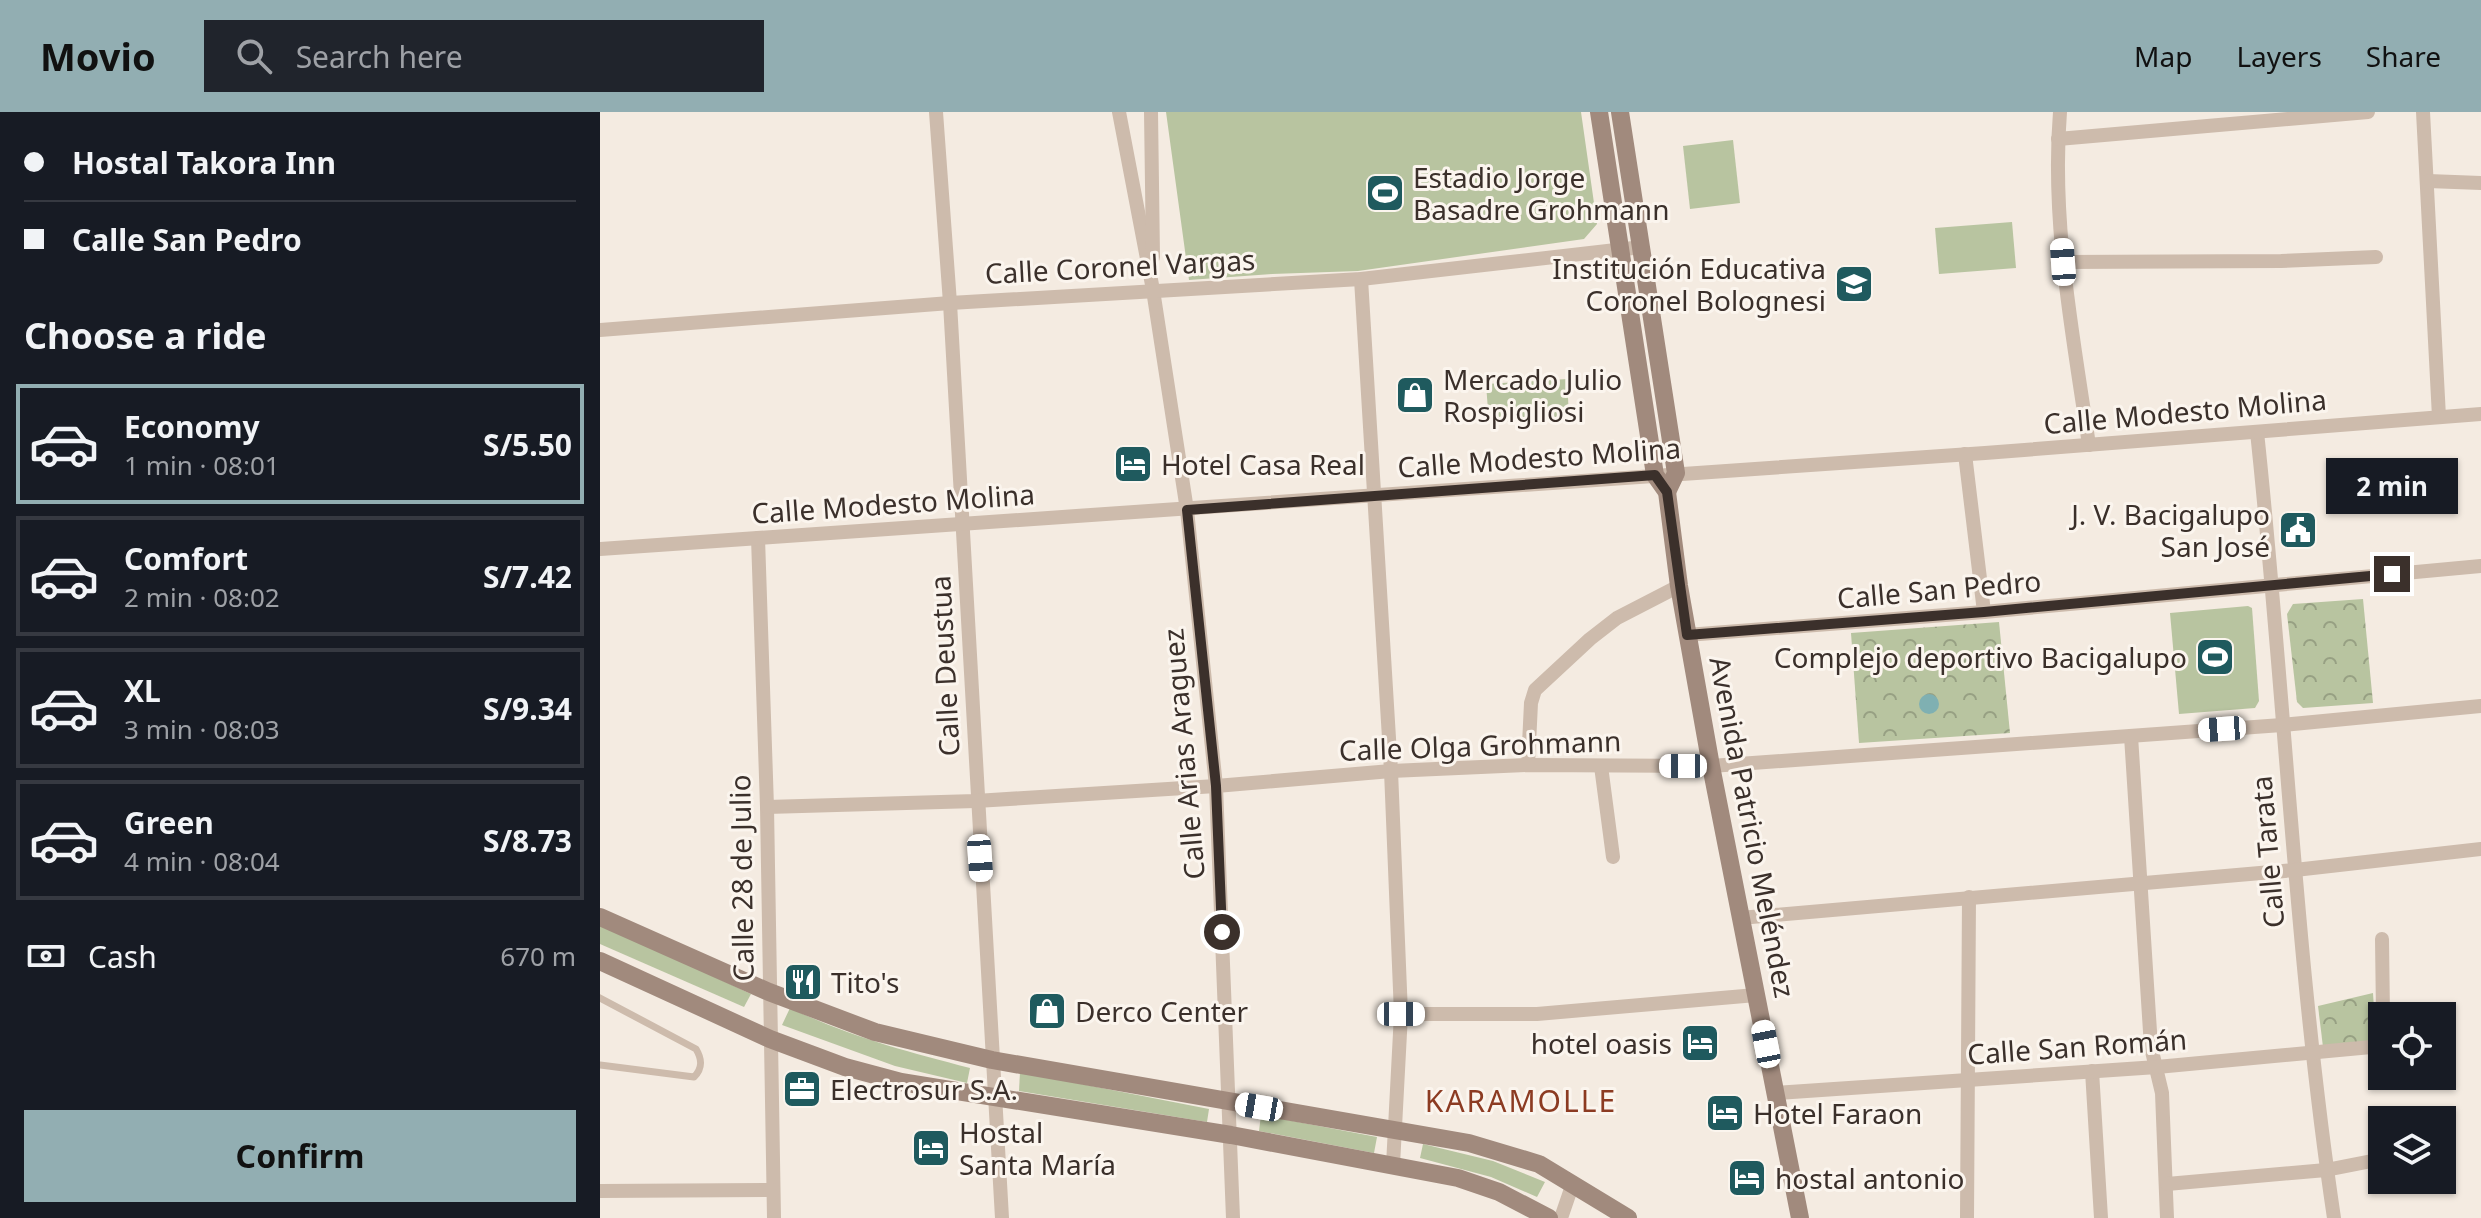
<!DOCTYPE html>
<html lang="en">
<head>
<meta charset="utf-8">
<style>
	body { margin:0; font-family:"Noto Sans",sans-serif; background:#20242c; color:#f1f3f6; height:100vh; display:flex; flex-direction:column; font-size:30px; white-space:nowrap }
	* { box-sizing:border-box; margin:0 }
	p { font-size:26px; color:#9ea1a6 }
	.icon { flex:none; width:44px; height:44px; fill:none; stroke:currentColor; stroke-width:2; stroke-linecap:round; stroke-linejoin:round }
	.map { position:relative; flex:1; overflow:hidden }
	.details { display:flex; flex-direction:column; background:#171b24; width:600px }
	.details>* { flex:none }
	.top-card { display:grid; align-content:center; height:176px; padding:0 24px; background:#171b24 }
	.controls { position:absolute; left:1768px; top:890px; display:grid; gap:16px }
	.controls a { display:grid; place-items:center; width:88px; height:88px; border-radius:0px; background:#171b24; box-shadow:0 2px 6px #0004; font-size:40px }
	.end { position:absolute; width:36px; height:36px; margin:-18px; border:10px solid #3b302b; background:#fff; box-shadow:0 0 0 4px #fff }
	.from { border-radius:50% }
	.bubble { position:absolute; height:56px; border-radius:0px; background:#171b24; box-shadow:0 2px 6px #0004; font-size:26px; font-weight:700; line-height:56px; text-align:center }
	.car { position:absolute; width:24px; height:48px; margin:-24px -12px; border-radius:10px; box-shadow:0 0 6px 2px #0007; background:linear-gradient(#fff 24%,#345 0 40%,#fff 0 76%,#345 0 86%,#fff 0) }
	.top-card b { display:flex; align-items:center; gap:28px; height:76px; font-size:30px }
	.top-card b+b { border-top:2px solid #363941 }
	.top-card i { width:20px; height:20px; background:#f1f3f6 }
	ul { padding:0; list-style:none }
	li { display:flex; align-items:center; gap:24px; height:120px; margin:0 16px 12px; padding:0 8px; border:4px solid #363941; border-radius:0px }
	li div { flex:1 }
	li b { display:block; font-size:30px }
	li em { font-style:normal; font-weight:700 }
	li.selected { border-color:#92aeb2 }
	li>.icon { width:72px; height:72px; stroke-width:1.5 }
	h2 { padding:0 24px; font-size:36px; line-height:96px }
	.pay { display:flex; align-items:center; gap:20px; height:88px; padding:0 24px; font-size:30px }
	.pay p { margin-inline-start:auto }
	.button { display:flex; gap:16px; margin-top:auto; padding:16px 24px }
	.button a { flex:1; height:92px; border-radius:0px; background:#92aeb2; color:#111; font-size:32px; font-weight:700; line-height:92px; text-align:center }
	header { display:flex; align-items:center; gap:48px; box-sizing:border-box; height:112px; padding:0 40px; background:#92aeb2; color:#111 }
	header strong { font-size:38px }
	nav { display:flex; gap:44px; margin-inline-start:auto; font-size:28px }
	.search { width:560px; height:72px; background:#20242c; display:flex; align-items:center; gap:20px; box-sizing:border-box; padding:0 28px; border-radius:0px; color:#9ea1a6; font-size:30px }
	main { display:flex; flex:1; min-height:0 }
	.map>svg:first-child { display:block }
	.green { fill:#b8c4a0 }
	.park { fill:url(#park-crowns) }
	.water { fill:#7fb0b2 }
	.lines { fill:none; stroke-linecap:round; stroke-linejoin:round }
	.lane { stroke:#cdbbac; stroke-width:7 }
	.street { stroke:#cdbbac; stroke-width:14 }
	.secondary { stroke:#a18a7d; stroke-width:18 }
	.route { stroke:#3b302b; stroke-width:10 }
	.labels { text-anchor:middle; dominant-baseline:central; stroke-width:6; stroke-linejoin:round; paint-order:stroke }
	.poi-label { font-size:28px; fill:#3b302b; stroke:#fbf5ee; text-anchor:start }
	.street-label { font-size:28px; fill:#3b302b; stroke:#fbf5ee }
	.neighbourhood-label { font-size:30px; letter-spacing:2px; fill:#8c3b22; stroke:#fbf5ee }
</style>
</head>
<body>
<header>
<strong>Movio</strong>
<div class="search"><svg class="icon" aria-label="search" viewBox="0 0 24 24"><circle cx="10" cy="10" r="6"/><path d="M15 15l6 6"/></svg>Search here</div>
<nav><a>Map</a><a>Layers</a><a>Share</a></nav>
</header>
<main>
<section class="details">
<div class="top-card">
<b><i class="from"></i>Hostal Takora Inn</b>
<b><i></i>Calle San Pedro</b>
</div>
<h2>Choose a ride</h2>
<ul>
<li class="selected"><svg class="icon" aria-label="car" viewBox="0 0 24 24"><path d="M5 17H2v-5l4-1 3-4h7l3 4 3 1v5h-3M9 17h6M6 11h13"/><circle cx="7" cy="17" r="2"/><circle cx="17" cy="17" r="2"/></svg><div><b>Economy</b><p>1 min · 08:01</p></div><em>S/5.50</em></li>
<li><svg class="icon" aria-label="car" viewBox="0 0 24 24"><path d="M5 17H2v-5l4-1 3-4h7l3 4 3 1v5h-3M9 17h6M6 11h13"/><circle cx="7" cy="17" r="2"/><circle cx="17" cy="17" r="2"/></svg><div><b>Comfort</b><p>2 min · 08:02</p></div><em>S/7.42</em></li>
<li><svg class="icon" aria-label="car" viewBox="0 0 24 24"><path d="M5 17H2v-5l4-1 3-4h7l3 4 3 1v5h-3M9 17h6M6 11h13"/><circle cx="7" cy="17" r="2"/><circle cx="17" cy="17" r="2"/></svg><div><b>XL</b><p>3 min · 08:03</p></div><em>S/9.34</em></li>
<li><svg class="icon" aria-label="car" viewBox="0 0 24 24"><path d="M5 17H2v-5l4-1 3-4h7l3 4 3 1v5h-3M9 17h6M6 11h13"/><circle cx="7" cy="17" r="2"/><circle cx="17" cy="17" r="2"/></svg><div><b>Green</b><p>4 min · 08:04</p></div><em>S/8.73</em></li>
</ul>
<div class="pay"><svg class="icon" aria-label="cash" viewBox="0 0 24 24"><path d="M3 7h18v10H3z"/><circle cx="12" cy="12" r="2"/></svg>Cash<p>670 m</p></div>
<div class="button"><a>Confirm</a></div>
</section>
<div class="map">
<svg width="1881" height="1106" viewBox="0 0 1881 1106">
	<defs>
		<pattern id="park-crowns" width="20" height="18" patternUnits="userSpaceOnUse" patternTransform="scale(2)"><rect width="20" height="18" fill="#b8c4a0"/><path d="M2 6a3 3 0 1 1 6 0M12 15a3 3 0 1 1 6 0" fill="none" stroke="#97a083"/></pattern>
	</defs>
	<rect width="100%" height="100%" fill="#f4ebe1"/>
	<g class="green">
		<polygon points="566,0 981,0 997,112 984,127 758,159 672,162 589,168"/>
		<polygon points="1133,28 1140,91 1090,97 1083,34"/>
		<polygon points="1412,110 1416,156 1339,162 1335,116"/>
		<polygon points="967,267 969,305 889,311 886,272"/>
		<polygon points="1648,494 1652,496 1659,589 1655,596 1579,602 1570,501"/>
		<polygon points="0,811 151,882 144,895 0,832"/>
		<path d="M190,896C251,925 305,939 370,956L367,971L295,954L182,913Z"/>
		<polygon points="420,960 609,997 607,1010 419,979"/>
		<polygon points="661,1003 777,1025 774,1041 659,1019"/>
		<polygon points="823,1032 893,1049 945,1070 937,1085 891,1065 820,1046"/>
	</g>
	<g class="park">
		<polygon points="1763,487 1773,591 1703,596 1697,590 1687,502 1693,492"/>
		<polygon points="1399,510 1410,621 1259,631 1251,521"/>
		<polygon points="1773,881 1776,930 1723,935 1718,894"/>
	</g>
	<circle class="water" cx="1329" cy="592" r="10"/>
	<g class="lines">
		<path class="lane" d="M0,886L96,937C102,947 103,956 94,965L0,953"/>
		<g class="street">
			<polyline points="336,0 350,191 402,1106"/>
			<polyline points="519,0 553,178 587,398 616,674 633,1106"/>
			<polyline points="551,0 553,145"/>
			<path d="M1460,0C1451,111 1473,223 1489,333"/>
			<polyline points="1823,0 1839,305"/>
			<polyline points="1458,27 1768,0"/>
			<polyline points="1828,69 1881,71"/>
			<polyline points="1463,150 1681,149 1776,145"/>
			<polyline points="761,167 791,659 801,902 793,1053"/>
			<polyline points="0,218 350,191 761,167 1042,135"/>
			<path d="M1657,320C1685,582 1695,845 1734,1106"/>
			<polyline points="1365,342 1384,500"/>
			<polyline points="158,426 167,695 174,1106"/>
			<polyline points="0,437 1385,341 1881,302"/>
			<polyline points="1087,523 1384,500 1881,454"/>
			<polyline points="1531,624 1551,935 1562,981 1567,1106"/>
			<polyline points="928,653 931,591 935,578 990,527 1017,506 1079,474"/>
			<polyline points="1001,654 1013,745"/>
			<polyline points="167,695 376,689 616,674 791,659 928,653 1111,654 1682,613 1881,594"/>
			<polyline points="1140,806 1695,758 1881,737"/>
			<polyline points="1782,827 1783,904"/>
			<polyline points="801,902 937,902 1156,883"/>
			<polyline points="1492,959 1501,1106"/>
			<polyline points="1176,981 1557,955 1782,934"/>
			<polyline points="1567,1072 1726,1058 1782,1047"/>
			<polyline points="0,1079 173,1078"/>
			<polyline points="961,1106 973,1071"/>
			<polyline points="1367,1106 1369,785"/>
		</g>
		<g class="secondary">
			<polyline points="999,0 1055,363 1067,380 1079,474 1111,654 1200,1106"/>
			<polyline points="1020,0 1076,361 1067,380"/>
			<polyline points="0,805 169,880 275,920 392,948 869,1031 939,1052 1028,1106"/>
			<polyline points="0,849 170,927 245,955 301,970 631,1023 858,1066 899,1080 949,1106"/>
		</g>
	</g>
	<g class="lines">
		<polyline class="route" points="622,820 616,674 587,398 1055,363 1067,380 1087,523 1384,500 1792,462"/>
	</g>
	<defs>
		<g id="stadium-square" transform="scale(2)"><rect x="-9" y="-9" width="18" height="18" rx="4" fill="#1f5a5e" stroke="#fbf5ee"/><path d="M0-5a6.5 5 0 1 0 0 10a6.5 5 0 1 0 0-10ZM-3.5-1.8h7v3.6h-7Z" fill="#fff"/></g>
		<g id="school-square" transform="scale(2)"><rect x="-9" y="-9" width="18" height="18" rx="4" fill="#1f5a5e" stroke="#fbf5ee"/><path d="M0-5L7-2L0 1L-7-2ZM-4 1L0 2.5L4 1V4Q0 6-4 4Z" fill="#fff"/></g>
		<g id="shop-square" transform="scale(2)"><rect x="-9" y="-9" width="18" height="18" rx="4" fill="#1f5a5e" stroke="#fbf5ee"/><path d="M-5-2.5h2.3a2.7 3.5 0 0 1 5.4 0H5L5.5 6h-11ZM-1.5-2.5h3a1.5 2.3 0 0 0-3 0Z" fill="#fff"/></g>
		<g id="hotel-square" transform="scale(2)"><rect x="-9" y="-9" width="18" height="18" rx="4" fill="#1f5a5e" stroke="#fbf5ee"/><path d="M-6-4.5h1.5V1H6V5H4.5V3h-9V5H-6ZM-4 0a1.8 1.8 0 1 1 3.6 0ZM.5 0V-2.5h3Q6-2.5 6 0Z" fill="#fff"/></g>
		<g id="civic-square" transform="scale(2)"><rect x="-9" y="-9" width="18" height="18" rx="4" fill="#1f5a5e" stroke="#fbf5ee"/><path d="M-.6-6.5H3V-4.5H.6V-3L4-1V1h2V6H-6V1h2V-1L-.6-3ZM-1.2 2.5V6h2.4V2.5Z" fill="#fff"/></g>
		<g id="restaurant-square" transform="scale(2)"><rect x="-9" y="-9" width="18" height="18" rx="4" fill="#1f5a5e" stroke="#fbf5ee"/><path d="M-5-6h1v4h1v-4h1v4h1v-4h1v5L-1.5 .5V6h-2V.5L-5-1ZM5-6V6H3V1.5H1.5Q1.5-4 5-6Z" fill="#fff"/></g>
		<g id="office-square" transform="scale(2)"><rect x="-9" y="-9" width="18" height="18" rx="4" fill="#1f5a5e" stroke="#fbf5ee"/><path d="M-6-3h4V-5.5h4V-3h4V5H-6ZM-1-4.5V-3h2v-1.5ZM-6 0V1H6V0Z" fill="#fff"/></g>
	</defs>
	<g fill-rule="evenodd">
		<use href="#stadium-square" x="785" y="81"/>
		<use href="#school-square" x="1254" y="172"/>
		<use href="#shop-square" x="815" y="283"/>
		<use href="#hotel-square" x="533" y="352"/>
		<use href="#civic-square" x="1698" y="418"/>
		<use href="#stadium-square" x="1615" y="545"/>
		<use href="#restaurant-square" x="203" y="870"/>
		<use href="#shop-square" x="447" y="899"/>
		<use href="#hotel-square" x="1100" y="931"/>
		<use href="#office-square" x="202" y="977"/>
		<use href="#hotel-square" x="1125" y="1001"/>
		<use href="#hotel-square" x="331" y="1036"/>
		<use href="#hotel-square" x="1147" y="1066"/>
	</g>
	<g class="labels">
		<g class="poi-label">
			<text x="813" y="65">Estadio Jorge<tspan x="813" dy="32">Basadre Grohmann</tspan></text>
			<text x="1226" y="156" text-anchor="end">Institución Educativa<tspan x="1226" dy="32">Coronel Bolognesi</tspan></text>
			<text x="843" y="267">Mercado Julio<tspan x="843" dy="32">Rospigliosi</tspan></text>
			<text x="561" y="352">Hotel Casa Real</text>
			<text x="1670" y="402" text-anchor="end">J. V. Bacigalupo<tspan x="1670" dy="32">San José</tspan></text>
			<text x="1587" y="545" text-anchor="end">Complejo deportivo Bacigalupo</text>
			<text x="231" y="870">Tito's</text>
			<text x="475" y="899">Derco Center</text>
			<text x="1072" y="931" text-anchor="end">hotel oasis</text>
			<text x="230" y="977">Electrosur S.A.</text>
			<text x="1153" y="1001">Hotel Faraon</text>
			<text x="359" y="1020">Hostal<tspan x="359" dy="32">Santa María</tspan></text>
			<text x="1175" y="1066">hostal antonio</text>
		</g>
		<g class="street-label">
			<text transform="translate(520 154) rotate(-3)">Calle Coronel Vargas</text>
			<text transform="translate(1585 299) rotate(-5)">Calle Modesto Molina</text>
			<text transform="translate(939 345) rotate(-4)">Calle Modesto Molina</text>
			<text transform="translate(293 391) rotate(-4)">Calle Modesto Molina</text>
			<text transform="translate(1339 477) rotate(-5)">Calle San Pedro</text>
			<text transform="translate(344 554) rotate(-93)">Calle Deustua</text>
			<text transform="translate(880 633) rotate(-2)">Calle Olga Grohmann</text>
			<text transform="translate(583 642) rotate(-95)">Calle Arias Araguez</text>
			<text transform="translate(1153 715) rotate(79)">Avenida Patricio Meléndez</text>
			<text transform="translate(1667 740) rotate(-95)">Calle Tarata</text>
			<text transform="translate(141 766) rotate(-91)">Calle 28 de Julio</text>
			<text transform="translate(1477 934) rotate(-4)">Calle San Román</text>
		</g>
		<g class="neighbourhood-label">
			<text x="921" y="988">KARAMOLLE</text>
		</g>
	</g>
</svg>
<div class="controls">
<a><svg class="icon" aria-label="locate" viewBox="0 0 24 24"><circle cx="12" cy="12" r="6"/><path d="M12 2v4M12 18v4M2 12h4M18 12h4"/></svg></a>
<a><svg class="icon" aria-label="layers" viewBox="0 0 24 24"><path d="M12 4l9 5-9 5-9-5zM3 14l9 5 9-5"/></svg></a>
</div>
<i class="end from" style="left:622px;top:820px"></i>
<i class="end" style="left:1792px;top:462px"></i>
<div class="bubble" style="left:1726px;top:346px;width:132px">2 min</div>
<i class="car" style="left:1463px;top:150px;rotate:356deg"></i>
<i class="car" style="left:1622px;top:617px;rotate:266deg"></i>
<i class="car" style="left:1083px;top:654px;rotate:270deg"></i>
<i class="car" style="left:380px;top:746px;rotate:176deg"></i>
<i class="car" style="left:801px;top:902px;rotate:90deg"></i>
<i class="car" style="left:1166px;top:932px;rotate:349deg"></i>
<i class="car" style="left:659px;top:995px;rotate:280deg"></i>
</div>
</main>
</body>
</html>
